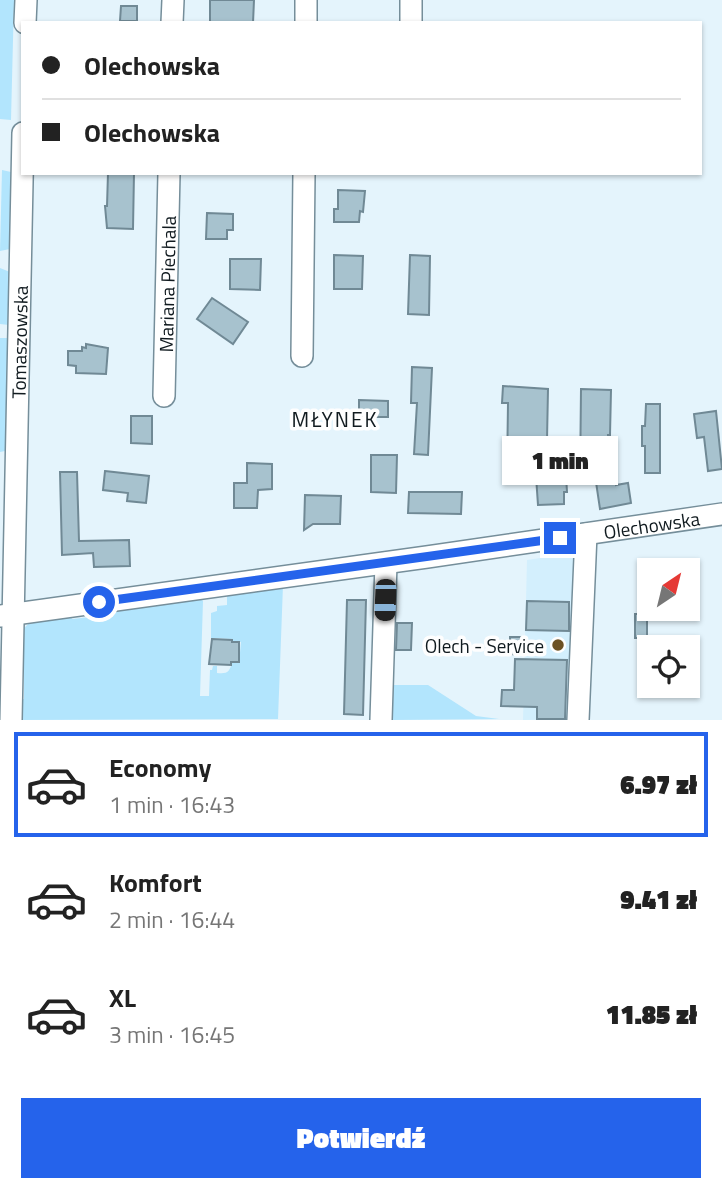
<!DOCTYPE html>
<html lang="pl">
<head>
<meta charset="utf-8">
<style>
	body { margin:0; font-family:"Titillium Web",sans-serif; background:#f6f6f6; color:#222; height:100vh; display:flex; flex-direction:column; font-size:26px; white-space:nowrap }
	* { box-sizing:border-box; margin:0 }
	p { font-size:23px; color:#767676 }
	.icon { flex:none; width:38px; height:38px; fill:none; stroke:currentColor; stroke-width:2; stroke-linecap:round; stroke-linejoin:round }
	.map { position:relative; height:720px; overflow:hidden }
	.details { display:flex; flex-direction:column; background:#fff; flex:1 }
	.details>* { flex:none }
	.guide { position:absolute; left:21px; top:21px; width:681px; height:154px; border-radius:0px; box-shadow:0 2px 5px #0004; display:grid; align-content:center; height:154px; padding:0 21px; background:#fff }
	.needle { width:46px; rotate:35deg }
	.fabs { position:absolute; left:637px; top:558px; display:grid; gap:14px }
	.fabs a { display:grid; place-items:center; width:63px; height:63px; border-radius:0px; background:#fff; box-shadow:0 2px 5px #0004; font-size:35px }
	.end { position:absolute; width:32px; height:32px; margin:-16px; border:9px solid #2563eb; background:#fff; box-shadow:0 0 0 4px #fff }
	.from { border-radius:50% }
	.bubble { position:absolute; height:49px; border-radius:0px; background:#fff; box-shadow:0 2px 5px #0004; font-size:23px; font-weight:800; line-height:49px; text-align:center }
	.car { position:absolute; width:21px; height:42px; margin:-21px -10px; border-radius:9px; box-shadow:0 0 5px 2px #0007; background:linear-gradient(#222 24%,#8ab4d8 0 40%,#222 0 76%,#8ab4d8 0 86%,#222 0) }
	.guide b { display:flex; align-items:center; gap:24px; height:66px; font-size:26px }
	.guide b+b { border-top:2px solid #e0e0e0 }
	.guide i { width:18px; height:18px; background:#222 }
	ul { padding:12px 0 0; list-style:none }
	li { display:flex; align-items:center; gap:21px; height:105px; margin:0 14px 10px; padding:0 7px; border:4px solid transparent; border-radius:0px }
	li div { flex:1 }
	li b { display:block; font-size:26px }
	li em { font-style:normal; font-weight:800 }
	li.selected { border-color:#2563eb }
	li>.icon { width:63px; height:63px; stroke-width:1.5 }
	.button { display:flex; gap:14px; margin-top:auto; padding:14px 21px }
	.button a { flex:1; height:80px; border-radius:0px; background:#2563eb; color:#fff; font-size:28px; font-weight:800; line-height:80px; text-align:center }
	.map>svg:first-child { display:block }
	.built { fill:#d3effd }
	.green { fill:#b2e5fd }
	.building { fill:#a7c2ce; stroke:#708995; stroke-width:2 }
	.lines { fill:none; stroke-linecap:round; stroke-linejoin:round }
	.minor-casing { stroke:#758e9a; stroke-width:24 }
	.minor { stroke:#fff; stroke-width:21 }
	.route { stroke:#2563eb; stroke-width:9 }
	.poi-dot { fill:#6c5123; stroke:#fefefe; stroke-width:2.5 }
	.labels { text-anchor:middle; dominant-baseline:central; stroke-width:7; stroke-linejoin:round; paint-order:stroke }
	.street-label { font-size:19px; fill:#101a1f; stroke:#fefefe }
	.poi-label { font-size:19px; fill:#101a1f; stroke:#fefefe; text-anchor:end }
	.neighbourhood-label { font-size:21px; letter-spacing:2px; fill:#101a1f; stroke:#fefefe }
</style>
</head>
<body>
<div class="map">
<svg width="722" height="720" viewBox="0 0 722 720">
	<rect width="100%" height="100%" fill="#e4f4fc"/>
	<polygon class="built" points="593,550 590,719 523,720 527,560"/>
	<g class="green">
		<polygon points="0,0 14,0 11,120 0,119"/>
		<polygon points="2,170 11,172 10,249 0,251"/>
		<polygon points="0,268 10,272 9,325 0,324"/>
		<polygon points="0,338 8,338 5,451 0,452"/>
		<path d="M283,585L278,719L19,720V700L24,699V652H20C21,645 21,635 24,629C31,616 58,617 71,615L72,619L100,616V612L199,597L203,601L200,696H209L210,670H212L213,666H217V673C228,674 229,672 232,663H239L241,642L233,641V639L211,638V613L217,611V606L227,605V592Z"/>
		<polygon points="392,685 428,685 476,716 499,719 391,720"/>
	</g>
	<g class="building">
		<polygon points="210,0 254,0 253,23 210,23"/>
		<polygon points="121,6 137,6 137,21 120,21"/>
		<polygon points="108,173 134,173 133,229 107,228 105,206 107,206"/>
		<polygon points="338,190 365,191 363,212 360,211 359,222 334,222 334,209 338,209"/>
		<polygon points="207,213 233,214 233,230 227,230 227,239 206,239"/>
		<polygon points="334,255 363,256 362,289 334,289"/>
		<polygon points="410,255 430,256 429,315 408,314"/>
		<polygon points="230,259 261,259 260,290 230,289"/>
		<polygon points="212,298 248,322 233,344 197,319"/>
		<polygon points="86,344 108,348 106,374 76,373 76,366 68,365 68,351 82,351 82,347 86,348"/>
		<polygon points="412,367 432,368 428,455 414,454 417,403 411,403"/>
		<polygon points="503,386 548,389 547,440 528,439 527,473 507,472 508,403 502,403"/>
		<polygon points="581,389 611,390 610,435 608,435 610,478 616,478 616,485 628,483 631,503 600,509 596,482 580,483"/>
		<polygon points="359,400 388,401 388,417 359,417"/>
		<polygon points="646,404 660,404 660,473 645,473 645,446 642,446 642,426 645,426"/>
		<polygon points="716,411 722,469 708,471 704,437 697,438 694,414"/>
		<polygon points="131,416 152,416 152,444 131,443"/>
		<polygon points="371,455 397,455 396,493 371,492"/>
		<polygon points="247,463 272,464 272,489 258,490 257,508 234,508 234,483 247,483"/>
		<polygon points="105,471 149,476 146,503 127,501 128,493 103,490"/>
		<polygon points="60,472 77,472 79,541 129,540 130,566 94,567 93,553 62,555"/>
		<polygon points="566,475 567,492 564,492 564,504 538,505 536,476"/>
		<polygon points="409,492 462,492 461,514 408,513"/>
		<polygon points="305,495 341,496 340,524 313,524 304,530"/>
		<polygon points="347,600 366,600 363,715 344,714"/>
		<polygon points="527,601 569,602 569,631 526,630"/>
		<rect x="635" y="614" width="12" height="24"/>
		<polygon points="397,623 412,623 411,650 396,650"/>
		<polygon points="510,637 525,637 524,655 510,654"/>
		<polygon points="212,639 232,640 232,642 239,642 239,662 231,662 231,665 209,664"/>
		<polygon points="515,659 567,660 565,719 537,719 537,707 501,706 502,690 514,690"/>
	</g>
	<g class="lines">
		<g class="minor-casing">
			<g id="minor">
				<polyline points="25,23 26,0"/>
				<polyline points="172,23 173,0"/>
				<polyline points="306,23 306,0"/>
				<polyline points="411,23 411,0"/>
				<polyline points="302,356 304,173"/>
				<path id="s1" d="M164,396L169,173"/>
				<path id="s2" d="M0,616L427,557L722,514"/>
				<path id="s3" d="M11,720L23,133"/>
				<polyline points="381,720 386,563"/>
				<polyline points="578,720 586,534"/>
			</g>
		</g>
		<use href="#minor" class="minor"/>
	</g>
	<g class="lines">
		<polyline class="route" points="99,602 560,538"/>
	</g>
	<circle class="poi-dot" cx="558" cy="645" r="7"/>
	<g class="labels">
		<g class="street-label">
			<text stroke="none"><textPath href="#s1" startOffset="112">Mariana Piechala</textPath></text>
			<text stroke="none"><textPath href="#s3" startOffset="378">Tomaszowska</textPath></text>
			<text stroke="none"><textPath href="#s2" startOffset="658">Olechowska</textPath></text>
		</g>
		<g class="poi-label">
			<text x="544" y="645">Olech - Service</text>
		</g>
		<g class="neighbourhood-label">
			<text x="335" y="419">MŁYNEK</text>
		</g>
	</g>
</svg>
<div class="fabs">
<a><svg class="needle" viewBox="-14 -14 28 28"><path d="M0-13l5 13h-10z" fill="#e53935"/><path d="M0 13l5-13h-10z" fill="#767676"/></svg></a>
<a><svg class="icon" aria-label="locate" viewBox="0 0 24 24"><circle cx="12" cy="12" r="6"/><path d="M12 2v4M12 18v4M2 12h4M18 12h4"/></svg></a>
</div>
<i class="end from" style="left:99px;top:602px"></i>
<i class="end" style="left:560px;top:538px"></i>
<div class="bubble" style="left:502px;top:436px;width:116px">1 min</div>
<i class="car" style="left:385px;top:600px;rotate:182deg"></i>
<div class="guide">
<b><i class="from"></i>Olechowska</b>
<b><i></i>Olechowska</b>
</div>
</div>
<section class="details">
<ul>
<li class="selected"><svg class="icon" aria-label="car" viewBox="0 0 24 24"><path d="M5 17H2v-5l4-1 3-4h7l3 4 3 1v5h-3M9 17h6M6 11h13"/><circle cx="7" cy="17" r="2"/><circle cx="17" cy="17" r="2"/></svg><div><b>Economy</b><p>1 min · 16:43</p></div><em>6.97 zł</em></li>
<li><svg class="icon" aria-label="car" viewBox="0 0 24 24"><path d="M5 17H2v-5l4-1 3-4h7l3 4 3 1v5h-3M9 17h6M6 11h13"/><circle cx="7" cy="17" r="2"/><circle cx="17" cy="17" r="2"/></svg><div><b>Komfort</b><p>2 min · 16:44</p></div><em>9.41 zł</em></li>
<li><svg class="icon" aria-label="car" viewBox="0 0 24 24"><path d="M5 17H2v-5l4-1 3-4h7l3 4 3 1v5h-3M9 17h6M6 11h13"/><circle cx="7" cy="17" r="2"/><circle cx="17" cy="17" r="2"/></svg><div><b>XL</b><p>3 min · 16:45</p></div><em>11.85 zł</em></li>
</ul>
<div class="button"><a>Potwierdź</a></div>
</section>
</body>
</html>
